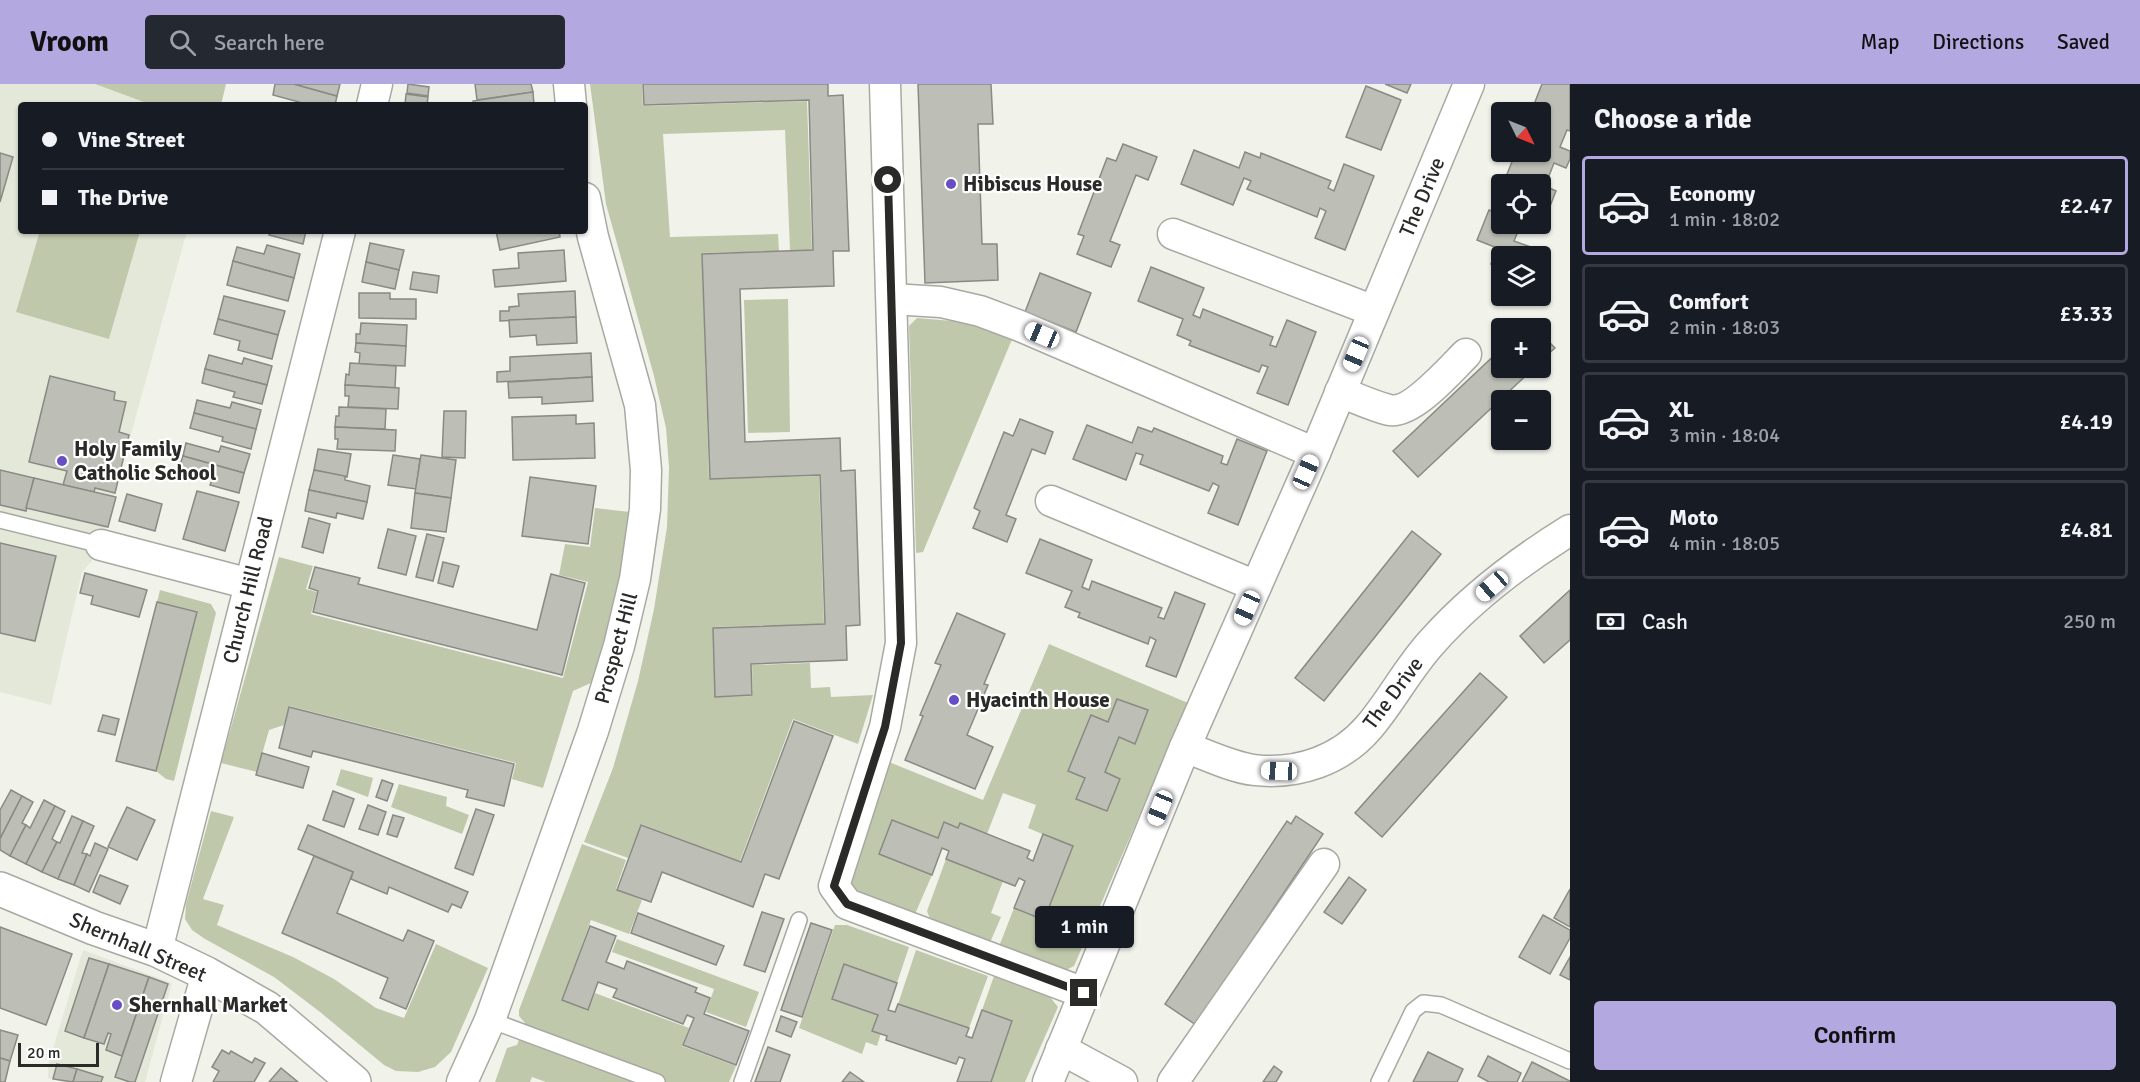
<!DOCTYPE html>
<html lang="en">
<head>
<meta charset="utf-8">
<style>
	body { margin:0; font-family:Signika,sans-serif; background:#242831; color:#f1f3f6; height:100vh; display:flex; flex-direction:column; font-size:22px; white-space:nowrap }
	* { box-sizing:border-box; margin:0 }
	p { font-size:20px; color:#9ea1a6 }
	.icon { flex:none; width:33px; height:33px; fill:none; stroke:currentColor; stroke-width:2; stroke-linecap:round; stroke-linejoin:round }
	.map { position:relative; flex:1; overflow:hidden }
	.details { display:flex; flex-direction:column; background:#171b24; width:570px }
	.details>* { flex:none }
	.guide { position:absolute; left:18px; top:18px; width:570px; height:132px; border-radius:6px; box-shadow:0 2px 4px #0004; display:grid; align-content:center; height:132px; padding:0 24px; background:#171b24 }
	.needle { width:39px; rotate:133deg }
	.buttons { position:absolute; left:1491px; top:18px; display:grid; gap:12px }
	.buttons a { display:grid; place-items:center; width:60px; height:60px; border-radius:6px; background:#171b24; box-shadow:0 2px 4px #0004; font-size:30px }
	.scale { position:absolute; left:18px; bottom:15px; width:81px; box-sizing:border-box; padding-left:6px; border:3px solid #2a2b28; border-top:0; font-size:16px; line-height:21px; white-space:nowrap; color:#2a2b28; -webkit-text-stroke:4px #fff; paint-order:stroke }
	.end { position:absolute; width:27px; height:27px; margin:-14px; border:8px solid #2a2b28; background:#fff; box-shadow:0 0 0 3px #fff }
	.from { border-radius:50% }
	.bubble { position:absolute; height:42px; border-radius:6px; background:#171b24; box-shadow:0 2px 4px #0004; font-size:20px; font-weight:600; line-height:42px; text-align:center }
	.car { position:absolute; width:18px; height:36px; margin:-18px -9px; border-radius:8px; box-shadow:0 0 4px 2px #0007; background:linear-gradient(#fff 24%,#345 0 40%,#fff 0 76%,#345 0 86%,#fff 0) }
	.guide b { display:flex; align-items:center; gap:21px; height:57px; font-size:22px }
	.guide b+b { border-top:2px solid #363941 }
	.guide i { width:15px; height:15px; background:#f1f3f6 }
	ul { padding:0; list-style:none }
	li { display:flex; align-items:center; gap:18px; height:99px; margin:0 12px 9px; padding:0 12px; border:3px solid #363941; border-radius:6px }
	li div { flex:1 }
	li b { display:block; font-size:22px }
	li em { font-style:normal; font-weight:600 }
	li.on { border-color:#b3a8e0 }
	li>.icon { width:54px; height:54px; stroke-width:1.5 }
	h2 { padding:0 24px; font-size:27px; line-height:72px }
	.pay { display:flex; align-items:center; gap:15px; height:66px; padding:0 24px; font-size:22px }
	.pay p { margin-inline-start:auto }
	.primary-button { display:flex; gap:12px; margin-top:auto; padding:12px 24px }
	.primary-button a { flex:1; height:69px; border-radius:6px; background:#b3a8e0; color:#111; font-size:24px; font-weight:600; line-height:69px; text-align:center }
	header { display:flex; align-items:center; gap:36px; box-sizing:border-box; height:84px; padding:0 30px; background:#b3a8e0; color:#111 }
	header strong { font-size:28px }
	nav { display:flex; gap:33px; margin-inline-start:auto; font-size:21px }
	.search { width:420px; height:54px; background:#242831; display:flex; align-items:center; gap:15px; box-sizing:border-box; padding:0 21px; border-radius:6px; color:#9ea1a6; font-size:22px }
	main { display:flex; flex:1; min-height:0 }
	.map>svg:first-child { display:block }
	.built { fill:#e4e8d9 }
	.green { fill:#c0c8ab; fill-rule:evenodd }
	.building { fill:#bdbfb7; stroke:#888a83; stroke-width:1.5 }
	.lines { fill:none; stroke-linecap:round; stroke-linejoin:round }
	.service-casing { stroke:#a7aaa2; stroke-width:18 }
	.minor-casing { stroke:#a7aaa2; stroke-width:33 }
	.tertiary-casing { stroke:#a7aaa2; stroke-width:36 }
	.service { stroke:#fff; stroke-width:15 }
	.minor { stroke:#fff; stroke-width:30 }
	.tertiary { stroke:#fff; stroke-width:33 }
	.route { stroke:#2a2b28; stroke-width:8 }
	.poi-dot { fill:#674dc6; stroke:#fff; stroke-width:2 }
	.labels { text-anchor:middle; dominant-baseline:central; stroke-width:4.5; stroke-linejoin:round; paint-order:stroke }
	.poi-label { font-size:21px; font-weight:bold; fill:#2a2b28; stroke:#fff; text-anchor:start }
	.street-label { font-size:21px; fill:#2a2b28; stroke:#fff }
</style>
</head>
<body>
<header>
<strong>Vroom</strong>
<div class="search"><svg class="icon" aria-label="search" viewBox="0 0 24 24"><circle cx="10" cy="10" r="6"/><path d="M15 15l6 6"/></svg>Search here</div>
<nav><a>Map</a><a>Directions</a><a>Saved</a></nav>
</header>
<main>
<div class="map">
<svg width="1570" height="998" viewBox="0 0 1570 998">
	<rect width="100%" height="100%" fill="#f1f3eb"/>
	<g class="built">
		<polygon points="0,0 95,0 152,21 21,21 21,147 187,147 98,470 82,488 51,621 0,608"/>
		<polygon points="83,866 172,899 145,998 63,998 48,994 48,981"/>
	</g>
	<g class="green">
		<polygon points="95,0 226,0 221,21 152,21"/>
		<polygon points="590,0 642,0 643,22 807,17 812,166 790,166 785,46 663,50 670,153 778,150 779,167 702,169 709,395 819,392 824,540 713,543 715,613 753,612 752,581 810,579 811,604 830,603 831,613 873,611 858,660 793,635 740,777 641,740 628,774 584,758 613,684 638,597 654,525 667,443 669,383 666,344 654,292 606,120"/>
		<polygon points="40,147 140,147 109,255 16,228"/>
		<polygon points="788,215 790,348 748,349 744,216"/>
		<polygon points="917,234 976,239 1013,253 923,468 916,469 909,242"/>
		<polygon points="595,424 630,428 620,499 593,598 573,607 543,704 512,695 516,679 289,622 284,641 269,646 257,688 221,679 279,473 313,482 306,505 317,508 311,530 563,594 588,498 559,491 565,460 590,463"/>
		<polygon points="160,506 211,520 216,529 174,697 166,695 156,687 197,528 157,518"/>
		<path d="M1049,560L1188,619L1074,882L1058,890L998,865L1014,824L1044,836L1073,763L1028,744L1036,721L1003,709L987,750L958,744L944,738L938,754L892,736L879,770L932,791L915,830L857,809L851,799L848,782L884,676L983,716ZM1118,615L1148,626L1135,659L1119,653L1105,688L1120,695L1107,727L1076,715L1085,694L1068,687L1091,631L1108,638Z"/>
		<polygon points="341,685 373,694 368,713 336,701"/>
		<polygon points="399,700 447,713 446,722 469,731 462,750 391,723"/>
		<polygon points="211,727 234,733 203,815 224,821 217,841 293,873 334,895 376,924 404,934 436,860 488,884 451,968 435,983 418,988 396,987 384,981 320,928 274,893 205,855 192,846 185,835 186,820"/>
		<polygon points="582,760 626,776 616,805 642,816 629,850 591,836 562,916 588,927 595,909 689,944 682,962 736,982 729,998 546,998 532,993 530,998 495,998 507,964 517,961 525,939 519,932 519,926"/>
		<polygon points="946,775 1003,797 991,829 1001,833 989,861 930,835 927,827"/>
		<polygon points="835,841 847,841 909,863 897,899 844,880 833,915 878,931 873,946 881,949 877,962 866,958 862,970 799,944"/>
		<polygon points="617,855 759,908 746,943 706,928 714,905 612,868"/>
		<polygon points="916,866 988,892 969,944 898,920"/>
		<polygon points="994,892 1050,913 1058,923 1025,998 991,998 1012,937 982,926"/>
	</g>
	<g class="building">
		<polygon points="275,0 294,0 337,12 335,21 298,21 299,18 273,11"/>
		<polygon points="294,0 340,0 337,12"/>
		<polygon points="408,0 429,3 428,12 407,9"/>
		<polygon points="475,0 531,0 533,8 477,16"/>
		<polygon points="643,0 828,0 828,12 843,11 849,167 833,167 834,202 740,205 745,358 840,354 841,387 855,386 860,541 846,542 847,576 751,580 752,611 715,613 713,544 825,540 820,391 710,395 702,170 813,166 809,16 644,21"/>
		<polygon points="918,0 991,0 993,40 978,40 982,160 997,160 998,196 925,199"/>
		<polygon points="1385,0 1411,0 1407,9"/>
		<polygon points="1542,0 1570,0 1570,47 1567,46 1560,63 1570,67 1570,75 1566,84 1554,79 1545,102 1556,107 1543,140 1540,139 1540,100 1503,100 1516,68 1540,68 1540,28 1531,28"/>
		<polygon points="1366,2 1401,16 1381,66 1346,53"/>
		<polygon points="533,8 534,21 474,21 473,17"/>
		<polygon points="406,10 428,13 427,21 405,21"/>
		<polygon points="1123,60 1157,73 1148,96 1136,91 1110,157 1120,161 1111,183 1077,170 1084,152 1078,150 1107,74 1116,77"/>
		<polygon points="1194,66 1239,84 1245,68 1260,74 1261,69 1331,97 1328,104 1334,107 1344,80 1374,92 1345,166 1315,154 1326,127 1320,124 1317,133 1247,105 1251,97 1244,94 1233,121 1181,100"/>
		<polygon points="0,69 13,73 0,118"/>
		<polygon points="1502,104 1502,124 1495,122"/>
		<polygon points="1489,126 1502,131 1502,140 1521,140 1514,157 1539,166 1536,172 1502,172 1502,184 1491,180 1497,164 1477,156"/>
		<polygon points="270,147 306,147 303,160 269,151"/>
		<polygon points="496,147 559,147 560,153 500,166"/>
		<polygon points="370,159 404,166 399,186 366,178"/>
		<polygon points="267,161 300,170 294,194 233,177 237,163 264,170"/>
		<polygon points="564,166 566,197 495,203 493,186 519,184 518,169"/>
		<polygon points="233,177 294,194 288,217 227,201"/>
		<polygon points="366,178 399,186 395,205 362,198"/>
		<polygon points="1151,183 1204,204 1193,231 1200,234 1203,225 1273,253 1270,261 1276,263 1287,236 1316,248 1288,321 1257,309 1268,283 1262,281 1259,288 1189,261 1191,257 1177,251 1183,235 1138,217"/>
		<polygon points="413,188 439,192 437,209 410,205"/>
		<polygon points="1040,189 1091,209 1076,248 1025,228"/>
		<polygon points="575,207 576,233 500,237 500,227 509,227 509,223 519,222 518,210"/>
		<polygon points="359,209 390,209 390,215 416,215 416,235 359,234"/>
		<polygon points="224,212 285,227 278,251 218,235"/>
		<polygon points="576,233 577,259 537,261 536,251 510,253 509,236"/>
		<polygon points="218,235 278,251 272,275 238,266 240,257 214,250"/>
		<polygon points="361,239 407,241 406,262 356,259 356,250 360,250"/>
		<polygon points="1540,249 1555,264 1540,277"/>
		<polygon points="356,259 406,262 405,282 359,280 360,269 355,268"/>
		<polygon points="1502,264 1502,284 1534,284 1418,393 1393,367"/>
		<polygon points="591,269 592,293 497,298 497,288 510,287 510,273"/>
		<polygon points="209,271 242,280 244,274 272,282 267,301 205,285"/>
		<polygon points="350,279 396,282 395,304 345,301 346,290 349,291"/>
		<polygon points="205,285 267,301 262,320 233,313 235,308 202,299"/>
		<polygon points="50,292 115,308 114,316 126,318 119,348 129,351 115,409 95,404 94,408 63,401 67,387 29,378"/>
		<polygon points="592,293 593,317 542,320 542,313 509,314 508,298"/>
		<polygon points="345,301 399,304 398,325 348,323 349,312 345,312"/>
		<polygon points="197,316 230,324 232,318 261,326 256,345 194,329"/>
		<polygon points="339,323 386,325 385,345 335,343 336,332 339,332"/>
		<polygon points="444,327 466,327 465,374 442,373"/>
		<polygon points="194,329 256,345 251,365 222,357 223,353 190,344"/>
		<polygon points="576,331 576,340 594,339 595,374 513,376 512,333"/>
		<polygon points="1020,335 1053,348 1045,370 1032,365 1006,431 1016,435 1007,458 973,444 980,427 974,424 1004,348 1013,352"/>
		<polygon points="1087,341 1132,359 1138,343 1152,348 1154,344 1223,372 1221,379 1227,381 1237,355 1267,367 1238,441 1208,429 1219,402 1213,399 1209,407 1140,380 1143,371 1136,369 1126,396 1073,375"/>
		<polygon points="335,343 396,346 395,367 337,365 338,355 335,355"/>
		<polygon points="186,359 219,368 221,362 250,370 244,389 183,372"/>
		<polygon points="318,365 351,370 347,393 314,386"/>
		<polygon points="393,371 420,375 416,405 388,401"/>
		<polygon points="421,371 456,376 451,414 415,409"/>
		<polygon points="183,372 244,389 239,409 210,401 212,396 178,387"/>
		<polygon points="0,386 34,394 26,427 0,421"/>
		<polygon points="314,386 345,392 345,396 370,402 367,418 309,406"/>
		<polygon points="530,393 596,402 588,460 522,452"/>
		<polygon points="34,394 116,413 108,443 26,424"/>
		<polygon points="309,406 367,418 363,435 337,429 336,434 305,427"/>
		<polygon points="197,407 239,418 225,467 183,455"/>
		<polygon points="415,409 451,414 446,448 411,444"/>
		<polygon points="127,410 162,420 155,447 119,437"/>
		<polygon points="309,434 330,440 323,469 302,463"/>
		<polygon points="388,445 416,452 406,491 378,484"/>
		<polygon points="1412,447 1441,470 1324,617 1295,594"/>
		<polygon points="427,450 444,454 433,497 416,493"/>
		<polygon points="1040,455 1092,476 1082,503 1089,506 1092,497 1162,524 1158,533 1164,535 1175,508 1205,520 1176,593 1146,582 1156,556 1150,553 1148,560 1078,533 1080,529 1065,523 1072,507 1026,489"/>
		<polygon points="0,459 56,472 35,557 0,549"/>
		<polygon points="443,478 459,482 453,503 438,499"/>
		<polygon points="315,483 360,494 358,500 537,546 551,490 585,499 562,591 313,528 318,507 309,504"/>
		<polygon points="85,489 147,506 139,533 91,520 93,512 80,509"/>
		<polygon points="1570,506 1570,556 1544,579 1520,552"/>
		<polygon points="157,518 197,528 156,687 116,677"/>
		<polygon points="957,529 1005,550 984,600 988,601 967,651 993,663 975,705 905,676 923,632 920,631 941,581 935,579"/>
		<polygon points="1480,589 1507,613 1382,753 1355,729"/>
		<polygon points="1117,615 1148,626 1135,660 1119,653 1105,688 1120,695 1107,727 1076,715 1085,694 1068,687 1091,631 1108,638"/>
		<polygon points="289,623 514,680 504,722 466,713 468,706 313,667 311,673 279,664"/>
		<polygon points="103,631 119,635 115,651 98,647"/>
		<polygon points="794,637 833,652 779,795 765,790 753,823 662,788 651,818 617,806 641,741 741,778"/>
		<polygon points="262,669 309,683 303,704 256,691"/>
		<polygon points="382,696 393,700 387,717 376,713"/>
		<polygon points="11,706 22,712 0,755 0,726"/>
		<polygon points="333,707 354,715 344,743 323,736"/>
		<polygon points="22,712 33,718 22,739 26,741 10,772 0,766 0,755"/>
		<polygon points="44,716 55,722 26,780 10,772 26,741 30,744"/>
		<polygon points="368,721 386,728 378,751 359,745"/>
		<polygon points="55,722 65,727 52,755 57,758 42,788 26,780"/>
		<polygon points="127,723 155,736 137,776 108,763"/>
		<polygon points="476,725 494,731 473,791 455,784"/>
		<polygon points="393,731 404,734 397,753 387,750"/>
		<polygon points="72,732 83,737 58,795 42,788 57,758 60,759"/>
		<polygon points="1296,732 1323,750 1196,941 1165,920 1287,737 1291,740"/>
		<polygon points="892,736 938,754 944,738 958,744 960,739 1030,767 1027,774 1033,777 1043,750 1073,762 1044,836 1014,824 1025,797 1019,794 1015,802 946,775 949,767 942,764 932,791 879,770"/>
		<polygon points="83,737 94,742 82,769 87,770 74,801 58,795"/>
		<polygon points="308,741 468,808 461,824 452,820 448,828 389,803 387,810 351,795 353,788 298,765"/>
		<polygon points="95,759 108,765 89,808 74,801 87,770 90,772"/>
		<polygon points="314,772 353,788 337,829 403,857 408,846 434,857 406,925 380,914 388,894 282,849"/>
		<polygon points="100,791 128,802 120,820 93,808"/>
		<polygon points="1349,793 1366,806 1342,840 1324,828"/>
		<polygon points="1570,805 1570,843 1554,834"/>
		<polygon points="762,828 784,835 765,888 744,881"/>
		<polygon points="638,829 724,862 716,881 631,849"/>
		<polygon points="1543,831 1570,846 1570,854 1550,890 1519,873"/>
		<polygon points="811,839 832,846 802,933 781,926"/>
		<polygon points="590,842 616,852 606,878 624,885 627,877 697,904 695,908 710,914 704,930 749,947 736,981 683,961 694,934 687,931 683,940 613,913 617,905 598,898 588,926 562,916"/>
		<polygon points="0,843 72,870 46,941 0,924"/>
		<polygon points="1570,873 1570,896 1560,891"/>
		<polygon points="89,874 109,880 84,954 65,947"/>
		<polygon points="109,880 149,893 122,972 106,966 111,950 108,949 104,960 84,954"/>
		<polygon points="844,880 897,899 888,926 895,928 898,920 969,944 966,952 972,954 982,926 1012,937 991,998 957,998 965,975 959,973 956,980 886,956 887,952 872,947 878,931 832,915"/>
		<polygon points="149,893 168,900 135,998 130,998 115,993"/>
		<polygon points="781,932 797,938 791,953 776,947"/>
		<polygon points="0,946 18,951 10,977 0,974"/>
		<polygon points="768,963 790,971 780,998 755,998"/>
		<polygon points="222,966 229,970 231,967 252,979 255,974 265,979 254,998 213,998 219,987 212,983"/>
		<polygon points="1428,968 1463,985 1457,998 1413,998"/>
		<polygon points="1488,972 1521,989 1517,998 1489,998 1478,992"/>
		<polygon points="0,974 10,977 5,998 0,998"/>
		<polygon points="1532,978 1570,997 1570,998 1522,998"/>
		<polygon points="57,980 77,985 73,998 53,995"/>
		<polygon points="1274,982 1282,988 1276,998 1263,998"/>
		<polygon points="281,984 298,998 269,998"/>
		<polygon points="77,985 103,993 101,998 73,998"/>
		<polygon points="850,988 864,998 842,998"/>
	</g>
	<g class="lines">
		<g class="service-casing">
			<g id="service">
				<polyline points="0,436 101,461"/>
				<polyline points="490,936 657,998"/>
				<polyline points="742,998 799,836"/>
				<polyline points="1379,998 1413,927 1423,919 1441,921 1570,977"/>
			</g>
		</g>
		<g class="minor-casing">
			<g id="minor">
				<polyline points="569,0 571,21"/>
				<polyline points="885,0 901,559 885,643 834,802 847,820 1084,909"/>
				<polyline points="372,21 377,0"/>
				<polyline points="1173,150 1374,227"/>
				<polyline points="892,215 941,218 980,227 1020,242 1315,369"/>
				<path d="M1340,308C1356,314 1373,322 1389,326C1411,331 1451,285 1466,270"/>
				<polyline points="1051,417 1256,502"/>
				<polyline points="101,461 250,500"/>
				<path d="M1185,663C1207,671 1231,683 1254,686C1298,691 1341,676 1369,643C1392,616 1408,584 1432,558C1471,514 1520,477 1570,446"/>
				<polyline points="157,866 340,147"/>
				<polyline points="1061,965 1122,998"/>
				<polyline points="176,998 207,890"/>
				<polyline points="462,998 490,936 593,647 619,562 635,495 645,425 646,386 640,321 593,153 585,114"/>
				<polyline points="1048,998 1185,663 1315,369 1469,0"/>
				<polyline points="1173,998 1324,780"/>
			</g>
		</g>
		<g class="tertiary-casing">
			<polyline id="tertiary" points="0,805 94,844 157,866 207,890 267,924 354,998"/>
		</g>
		<use href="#service" class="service"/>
		<use href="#minor" class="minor"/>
		<use href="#tertiary" class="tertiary"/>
	</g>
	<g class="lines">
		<polyline class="route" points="888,96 901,559 885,643 834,802 847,820 1084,909"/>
	</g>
	<g class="poi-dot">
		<circle cx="951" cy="100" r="6"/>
		<circle cx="62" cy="377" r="6"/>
		<circle cx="954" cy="616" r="6"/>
		<circle cx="117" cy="921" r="6"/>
	</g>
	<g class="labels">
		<g class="poi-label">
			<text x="963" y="100">Hibiscus House</text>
			<text x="74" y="365">Holy Family<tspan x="74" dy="24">Catholic School</tspan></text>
			<text x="966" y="616">Hyacinth House</text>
			<text x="129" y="921">Shernhall Market</text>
		</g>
		<g class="street-label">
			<text transform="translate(1422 113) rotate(-67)">The Drive</text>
			<text transform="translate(248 506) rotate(-76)">Church Hill Road</text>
			<text transform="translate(616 564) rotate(-75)">Prospect Hill</text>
			<text transform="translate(1393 609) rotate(-53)">The Drive</text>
			<text transform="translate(138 863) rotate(23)">Shernhall Street</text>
		</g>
	</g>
</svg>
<div class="buttons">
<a><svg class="needle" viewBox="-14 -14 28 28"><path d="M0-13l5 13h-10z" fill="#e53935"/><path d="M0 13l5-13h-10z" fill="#9ea1a6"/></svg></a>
<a><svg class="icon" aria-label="locate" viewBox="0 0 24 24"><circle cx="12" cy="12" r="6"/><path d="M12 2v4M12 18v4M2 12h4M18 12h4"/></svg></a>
<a><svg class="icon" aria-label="layers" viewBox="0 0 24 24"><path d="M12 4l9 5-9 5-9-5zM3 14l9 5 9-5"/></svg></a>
<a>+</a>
<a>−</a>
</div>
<div class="scale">20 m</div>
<i class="end from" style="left:888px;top:96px"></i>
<i class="end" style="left:1084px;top:909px"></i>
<div class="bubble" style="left:1035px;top:822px;width:99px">1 min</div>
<i class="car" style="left:1042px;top:251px;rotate:293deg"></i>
<i class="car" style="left:1356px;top:270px;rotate:203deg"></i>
<i class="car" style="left:1306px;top:388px;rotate:24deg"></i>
<i class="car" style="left:1492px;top:502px;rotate:229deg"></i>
<i class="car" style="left:1247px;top:524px;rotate:204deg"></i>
<i class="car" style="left:1279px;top:687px;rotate:272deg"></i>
<i class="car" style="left:1160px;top:724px;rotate:202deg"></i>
<div class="guide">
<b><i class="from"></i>Vine Street</b>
<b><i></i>The Drive</b>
</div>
</div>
<section class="details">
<h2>Choose a ride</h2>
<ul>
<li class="on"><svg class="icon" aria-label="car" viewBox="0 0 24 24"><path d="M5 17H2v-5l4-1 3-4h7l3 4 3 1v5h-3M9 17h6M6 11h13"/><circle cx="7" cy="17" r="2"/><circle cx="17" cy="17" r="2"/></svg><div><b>Economy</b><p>1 min · 18:02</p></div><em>£2.47</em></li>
<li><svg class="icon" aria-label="car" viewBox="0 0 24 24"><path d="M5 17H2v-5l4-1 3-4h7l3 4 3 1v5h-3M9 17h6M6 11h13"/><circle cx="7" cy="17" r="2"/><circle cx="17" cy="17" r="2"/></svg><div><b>Comfort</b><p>2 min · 18:03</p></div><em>£3.33</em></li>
<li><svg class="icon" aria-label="car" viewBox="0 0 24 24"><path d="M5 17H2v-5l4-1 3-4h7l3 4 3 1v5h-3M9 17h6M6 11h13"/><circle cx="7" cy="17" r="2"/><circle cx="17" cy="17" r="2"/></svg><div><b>XL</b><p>3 min · 18:04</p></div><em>£4.19</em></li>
<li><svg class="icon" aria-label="car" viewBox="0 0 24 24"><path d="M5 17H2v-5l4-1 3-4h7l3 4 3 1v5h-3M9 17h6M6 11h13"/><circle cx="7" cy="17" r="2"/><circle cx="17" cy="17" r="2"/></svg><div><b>Moto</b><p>4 min · 18:05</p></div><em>£4.81</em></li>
</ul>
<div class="pay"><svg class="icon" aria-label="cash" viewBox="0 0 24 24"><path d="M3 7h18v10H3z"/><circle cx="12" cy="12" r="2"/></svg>Cash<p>250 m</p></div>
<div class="primary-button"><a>Confirm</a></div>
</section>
</main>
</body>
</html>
